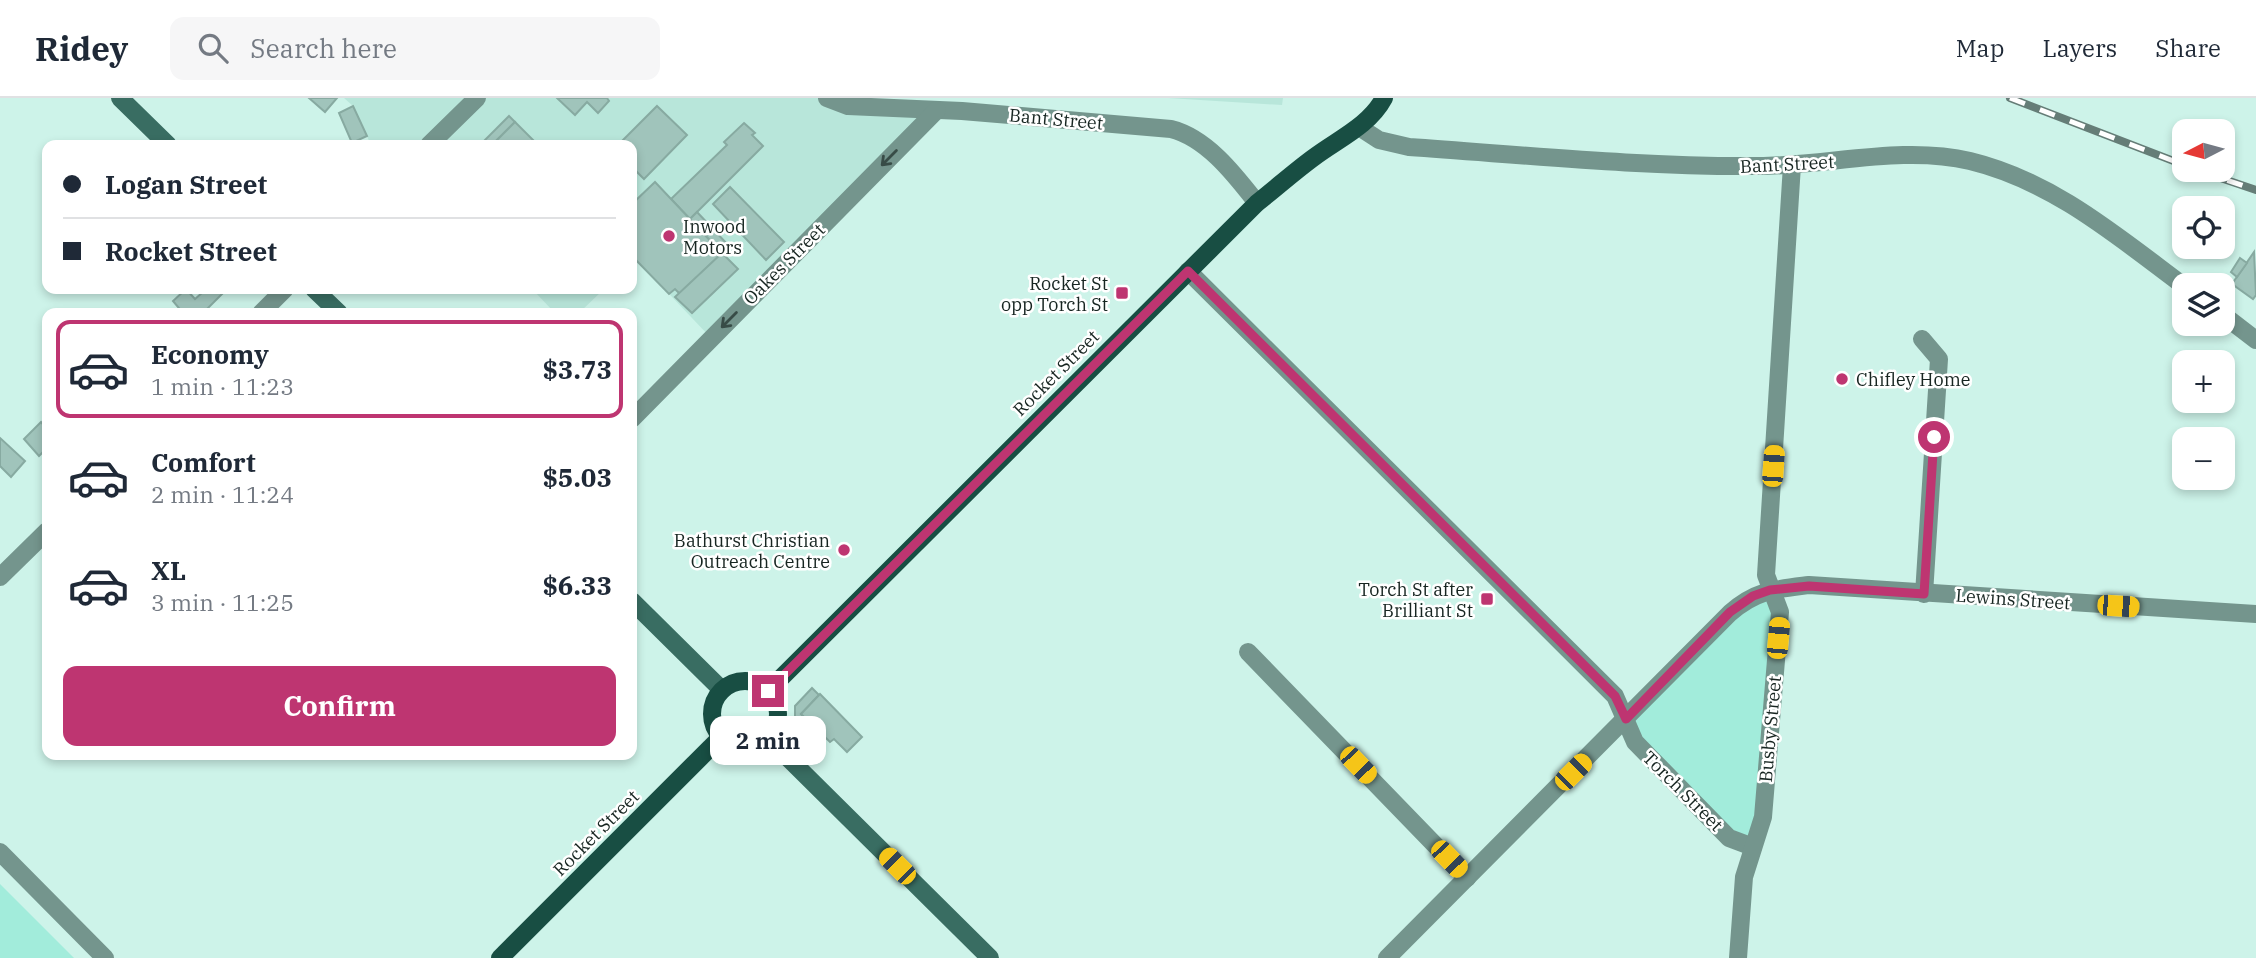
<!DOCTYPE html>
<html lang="en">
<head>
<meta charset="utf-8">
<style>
	body { margin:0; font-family:"IBM Plex Serif",serif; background:#f6f6f7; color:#1f2937; height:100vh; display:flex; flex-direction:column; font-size:26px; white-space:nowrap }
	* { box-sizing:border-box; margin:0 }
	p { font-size:23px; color:#747a83 }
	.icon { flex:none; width:38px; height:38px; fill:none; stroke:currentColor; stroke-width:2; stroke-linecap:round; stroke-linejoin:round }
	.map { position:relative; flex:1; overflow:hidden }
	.drawer { position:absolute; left:42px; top:210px; width:595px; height:452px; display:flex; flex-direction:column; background:#fff; border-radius:14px; box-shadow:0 4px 10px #0003 }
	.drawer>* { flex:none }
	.banner { position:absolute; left:42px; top:42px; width:595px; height:154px; border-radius:14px; box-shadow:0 4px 10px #0003; display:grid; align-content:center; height:154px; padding:0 21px; background:#fff }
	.needle { width:46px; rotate:264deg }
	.buttons { position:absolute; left:2172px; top:21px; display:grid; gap:14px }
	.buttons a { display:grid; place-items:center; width:63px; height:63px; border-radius:14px; background:#fff; box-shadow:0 4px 10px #0003; font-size:35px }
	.end { position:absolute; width:32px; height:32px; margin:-16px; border:9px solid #be3571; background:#fff; box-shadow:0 0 0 4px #fff }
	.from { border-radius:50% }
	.bubble { position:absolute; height:49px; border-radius:14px; background:#fff; box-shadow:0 4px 10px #0003; font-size:23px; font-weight:800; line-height:49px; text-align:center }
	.car { position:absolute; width:21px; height:42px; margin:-21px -10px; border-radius:9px; box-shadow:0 0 5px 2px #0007; background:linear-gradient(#f5c518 24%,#345 0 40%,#f5c518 0 76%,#345 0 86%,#f5c518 0) }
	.banner b { display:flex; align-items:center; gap:24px; height:66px; font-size:26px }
	.banner b+b { border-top:2px solid #e0e1e3 }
	.banner i { width:18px; height:18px; background:#1f2937 }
	ul { padding:12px 0 0; list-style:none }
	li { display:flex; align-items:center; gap:21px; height:98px; margin:0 14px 10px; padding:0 7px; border:4px solid transparent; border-radius:14px }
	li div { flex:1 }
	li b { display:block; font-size:26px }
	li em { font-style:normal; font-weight:800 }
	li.current { border-color:#be3571 }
	li>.icon { width:63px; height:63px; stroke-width:1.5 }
	.button { display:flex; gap:14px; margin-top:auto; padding:14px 21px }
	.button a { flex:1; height:80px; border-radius:14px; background:#be3571; color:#fff; font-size:28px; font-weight:800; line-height:80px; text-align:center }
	header { display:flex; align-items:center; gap:42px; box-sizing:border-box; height:98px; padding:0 35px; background:#fff; border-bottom:2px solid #e0e1e3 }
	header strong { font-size:33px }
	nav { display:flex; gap:38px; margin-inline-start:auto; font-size:24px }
	.search { width:490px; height:63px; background:#f6f6f7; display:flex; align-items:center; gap:18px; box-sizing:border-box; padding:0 24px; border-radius:14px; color:#747a83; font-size:26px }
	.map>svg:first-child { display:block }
	.built { fill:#b8e6da }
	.green { fill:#a2ecdb }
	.building { fill:#a0c4bb; stroke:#87aaa1; stroke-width:2 }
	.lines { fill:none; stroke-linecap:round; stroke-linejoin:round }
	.street { stroke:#74958d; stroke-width:18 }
	.secondary { stroke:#396d62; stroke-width:18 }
	.primary { stroke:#184e43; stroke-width:18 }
	.rail-casing { stroke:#657d77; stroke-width:8 }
	.rail { stroke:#fff; stroke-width:5; stroke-dasharray:16; stroke-linecap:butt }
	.oneway { stroke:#384c47 }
	.route { stroke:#be3571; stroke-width:9 }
	.poi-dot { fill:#be3571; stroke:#fff; stroke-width:2.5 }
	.labels { text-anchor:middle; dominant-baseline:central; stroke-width:5; stroke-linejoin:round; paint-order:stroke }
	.street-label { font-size:18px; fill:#172521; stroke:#fff }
	.poi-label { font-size:18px; fill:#172521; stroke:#fff; text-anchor:end }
</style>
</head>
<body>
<header>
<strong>Ridey</strong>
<div class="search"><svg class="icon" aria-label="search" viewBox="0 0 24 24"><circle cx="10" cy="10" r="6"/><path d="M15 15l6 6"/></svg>Search here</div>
<nav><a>Map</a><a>Layers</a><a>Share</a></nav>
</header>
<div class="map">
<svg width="2256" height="860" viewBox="0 0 2256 860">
	<rect width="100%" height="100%" fill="#cdf3e9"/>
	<g class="built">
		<polygon points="344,0 829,0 937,12 711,240 635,160 632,162 632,47 371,47 353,8"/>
		<polygon points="1168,0 1283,0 1282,7"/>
		<polygon points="532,191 604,191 579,215 555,215"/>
	</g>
	<g class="green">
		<polygon points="1770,492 1780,514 1753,749 1729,740 1626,622 1730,515"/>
		<polygon points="0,786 74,860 0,860"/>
	</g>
	<g class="building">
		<polygon points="309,0 337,0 325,14"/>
		<polygon points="557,0 607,0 609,3 598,15 587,4 575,17"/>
		<polygon points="353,8 367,38 352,45 339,15"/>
		<polygon points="657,8 687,37 644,81 632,69 632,47 618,47"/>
		<polygon points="509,18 515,24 492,47 480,47"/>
		<polygon points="515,24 538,47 492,47"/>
		<polygon points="744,25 755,35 752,37 763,48 690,121 671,101 727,47 724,44"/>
		<polygon points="655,84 722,155 680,196 675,191 669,196 632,158 632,106"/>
		<polygon points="730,89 784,144 766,162 713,106"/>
		<polygon points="697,114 729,148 722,155 690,121"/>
		<polygon points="2254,154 2256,197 2253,201 2232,186"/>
		<polygon points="722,155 738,171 692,215 675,199"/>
		<polygon points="2240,160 2247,165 2237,179 2231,174"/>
		<polygon points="186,191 195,201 203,194 200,191 227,191 203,215 183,215 173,203"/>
		<polygon points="41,324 47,331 47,350 39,358 24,341"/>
		<polygon points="0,340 25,363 11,379 0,368"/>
		<polygon points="812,590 819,597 801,616 811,626 804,633 795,623 795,608"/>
		<polygon points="820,596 862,639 847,654 834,641 830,644 801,616"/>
	</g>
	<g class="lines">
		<g class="street">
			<path d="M827,0L848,8L962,13L1171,31C1207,40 1235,77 1257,105"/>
			<path d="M1359,29L1379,42L1409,49C1526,57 1642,69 1759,68C1828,68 1902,47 1970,63C2053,83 2118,139 2184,188"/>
			<polyline points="429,47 477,0"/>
			<polyline points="1188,173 1615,598 1635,644 1729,740 1753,749"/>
			<polyline points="261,215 285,191"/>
			<polyline points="2222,216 2256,242"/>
			<polyline points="1922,241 1939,261 1924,496"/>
			<polyline points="632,321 937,12"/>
			<polyline points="0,479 47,433"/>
			<polyline points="1248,554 1467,780"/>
			<polyline points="0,754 105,860"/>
			<path d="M1387,860L1730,515C1756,492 1776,491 1809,487L2256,516"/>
			<polyline points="1738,860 1744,779 1763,719 1780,514 1766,477 1792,67"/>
		</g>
		<g class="secondary">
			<polyline points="120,0 168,47"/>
			<polyline points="314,191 339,215"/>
			<polyline points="632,503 722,592"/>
			<polyline points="768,640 990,860"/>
		</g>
		<g class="primary">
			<circle cx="745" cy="616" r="33"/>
			<path d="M768,593L1257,105C1276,90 1294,74 1313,60C1338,41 1369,28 1384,0"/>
			<polyline points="500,860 721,639"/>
		</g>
		<g class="rail-casing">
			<g id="rail">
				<polyline points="2010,0 2184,67"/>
				<polyline points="2197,72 2256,92"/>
			</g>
		</g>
		<use href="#rail" class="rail"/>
	</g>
	<defs><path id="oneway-shaft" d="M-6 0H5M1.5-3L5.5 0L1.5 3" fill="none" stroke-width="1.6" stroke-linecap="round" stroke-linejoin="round" transform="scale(1.75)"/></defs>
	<g class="oneway">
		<use href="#oneway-shaft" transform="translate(889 60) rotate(135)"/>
		<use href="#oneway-shaft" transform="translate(729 222) rotate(135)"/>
	</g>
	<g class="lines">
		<polyline class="route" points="768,593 1188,173 1615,598 1626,621 1730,514 1753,498 1770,492 1809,488 1924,496 1934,339"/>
	</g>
	<g class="poi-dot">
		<circle cx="669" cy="138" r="7"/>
		<rect x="1115" y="188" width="14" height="14" rx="3.5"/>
		<circle cx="1842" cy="281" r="7"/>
		<circle cx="844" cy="452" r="7"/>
		<rect x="1480" y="494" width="14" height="14" rx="3.5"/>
	</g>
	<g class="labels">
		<g class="street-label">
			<text transform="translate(1056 21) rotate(5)">Bant Street</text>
			<text transform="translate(1787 66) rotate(-3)">Bant Street</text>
			<text transform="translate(784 166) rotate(-45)">Oakes Street</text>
			<text transform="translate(1056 275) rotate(-45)">Rocket Street</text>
			<text transform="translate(2013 501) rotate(4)">Lewins Street</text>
			<text transform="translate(1770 631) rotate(-85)">Busby Street</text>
			<text transform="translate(1683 693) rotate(45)">Torch Street</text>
			<text transform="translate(596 735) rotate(-45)">Rocket Street</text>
		</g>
		<g class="poi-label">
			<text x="683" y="128" text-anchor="start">Inwood<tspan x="683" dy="21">Motors</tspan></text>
			<text x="1108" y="185">Rocket St<tspan x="1108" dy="21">opp Torch St</tspan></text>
			<text x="1856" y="281" text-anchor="start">Chifley Home</text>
			<text x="830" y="442">Bathurst Christian<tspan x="830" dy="21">Outreach Centre</tspan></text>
			<text x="1473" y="491">Torch St after<tspan x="1473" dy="21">Brilliant St</tspan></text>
		</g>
	</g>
</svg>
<div class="buttons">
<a><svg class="needle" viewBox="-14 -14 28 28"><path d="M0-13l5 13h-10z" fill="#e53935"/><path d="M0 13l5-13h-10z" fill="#747a83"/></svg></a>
<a><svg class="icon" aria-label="locate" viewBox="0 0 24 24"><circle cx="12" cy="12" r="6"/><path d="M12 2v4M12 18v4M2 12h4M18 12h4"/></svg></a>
<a><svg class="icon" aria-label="layers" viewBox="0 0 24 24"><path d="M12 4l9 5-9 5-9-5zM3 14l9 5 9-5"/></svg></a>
<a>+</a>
<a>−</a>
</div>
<i class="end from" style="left:1934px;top:339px"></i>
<i class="end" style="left:768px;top:593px"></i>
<div class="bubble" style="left:710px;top:618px;width:116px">2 min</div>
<i class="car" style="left:1773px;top:368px;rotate:4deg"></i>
<i class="car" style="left:2118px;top:508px;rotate:94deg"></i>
<i class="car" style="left:1778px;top:540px;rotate:5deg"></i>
<i class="car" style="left:1358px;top:667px;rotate:136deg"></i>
<i class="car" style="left:1573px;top:674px;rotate:45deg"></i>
<i class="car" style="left:1449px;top:761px;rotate:136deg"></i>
<i class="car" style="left:897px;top:768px;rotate:315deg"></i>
<div class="banner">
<b><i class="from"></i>Logan Street</b>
<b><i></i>Rocket Street</b>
</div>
<section class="drawer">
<ul>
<li class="current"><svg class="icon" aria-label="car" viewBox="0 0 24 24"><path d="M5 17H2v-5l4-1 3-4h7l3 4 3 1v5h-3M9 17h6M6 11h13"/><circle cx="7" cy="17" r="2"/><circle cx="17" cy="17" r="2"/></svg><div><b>Economy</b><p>1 min · 11:23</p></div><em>$3.73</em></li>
<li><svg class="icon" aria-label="car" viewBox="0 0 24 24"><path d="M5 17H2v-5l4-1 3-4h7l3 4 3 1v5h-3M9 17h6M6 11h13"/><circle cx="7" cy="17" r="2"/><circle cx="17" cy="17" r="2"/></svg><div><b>Comfort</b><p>2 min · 11:24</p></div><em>$5.03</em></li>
<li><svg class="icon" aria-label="car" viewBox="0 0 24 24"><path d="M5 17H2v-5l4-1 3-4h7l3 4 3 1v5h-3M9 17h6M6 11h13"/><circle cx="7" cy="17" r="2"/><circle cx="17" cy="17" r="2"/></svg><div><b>XL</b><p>3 min · 11:25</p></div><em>$6.33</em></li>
</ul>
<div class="button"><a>Confirm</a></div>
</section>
</div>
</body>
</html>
